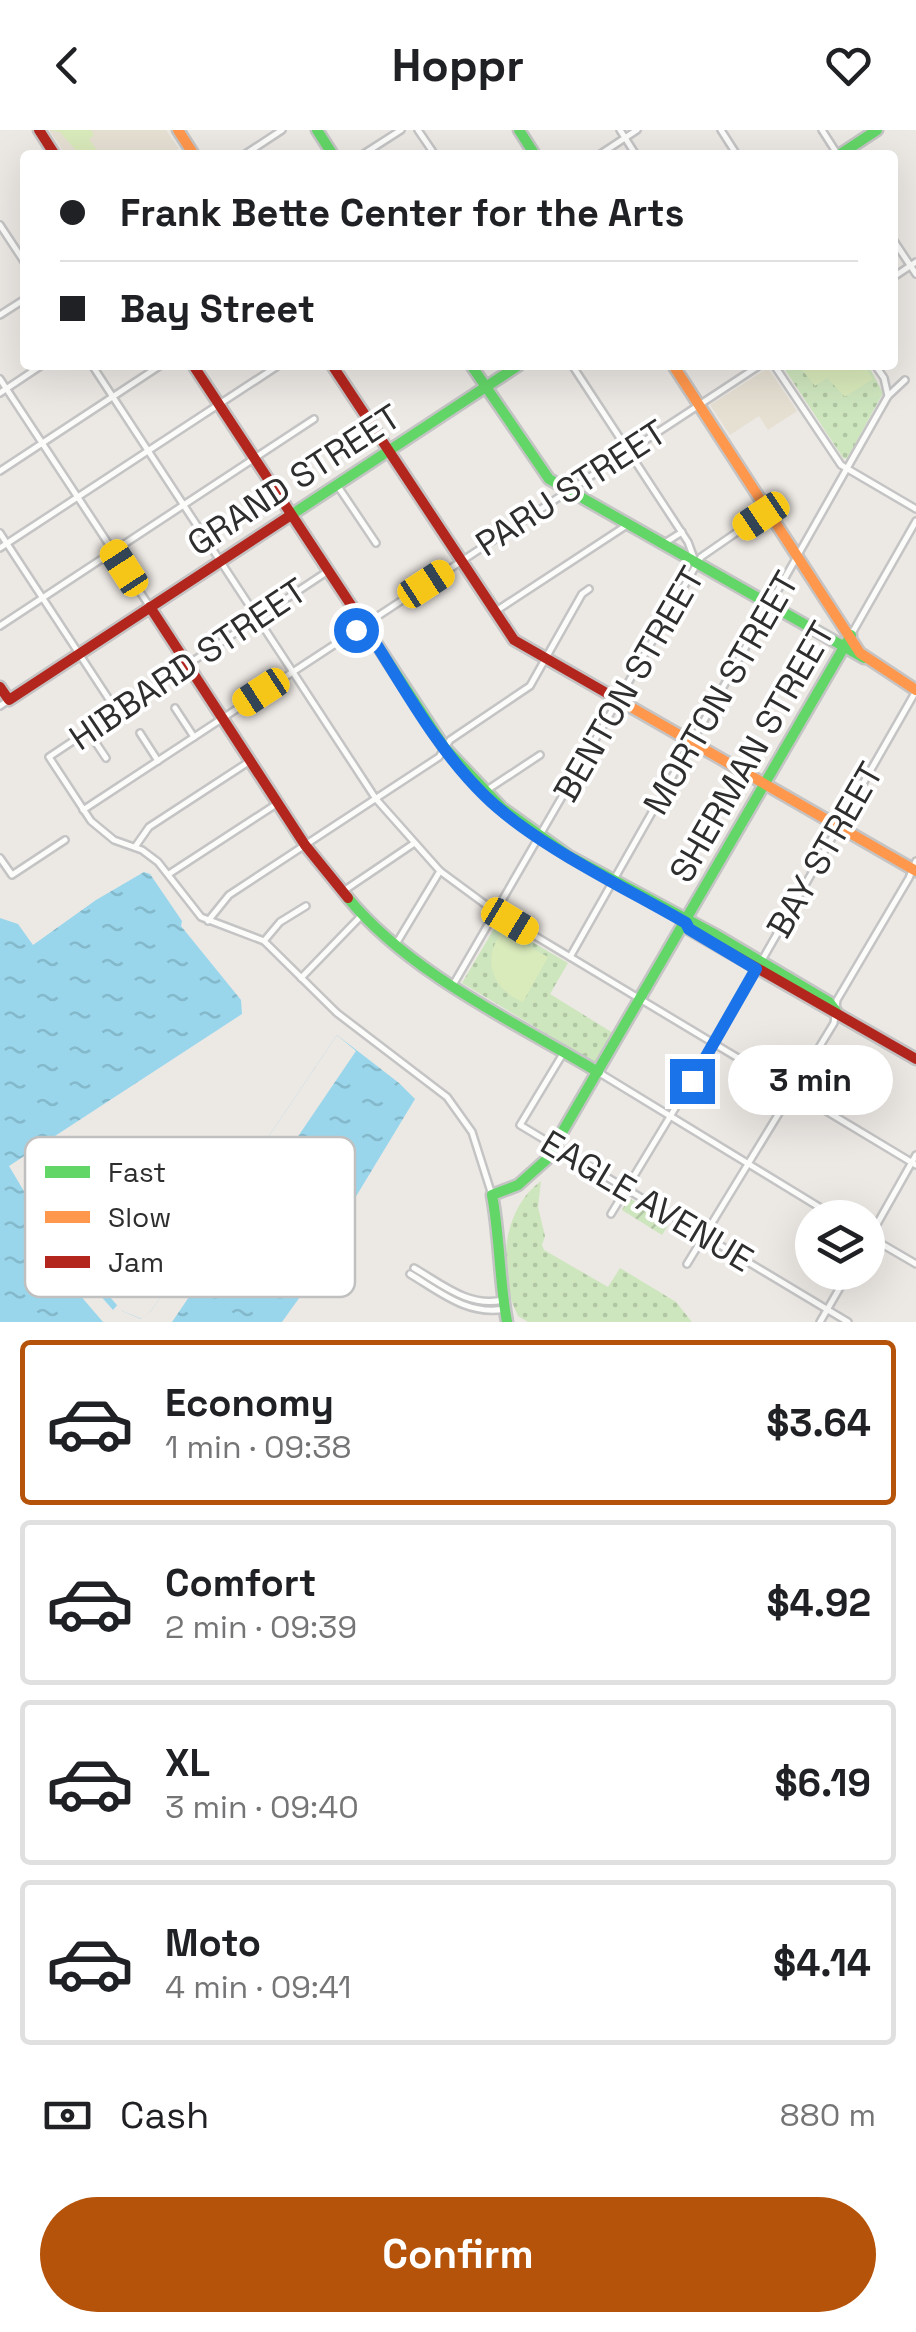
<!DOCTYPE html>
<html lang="en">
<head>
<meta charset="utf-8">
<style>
	body { margin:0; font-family:"Space Grotesk",sans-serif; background:#f2f2f2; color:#202124; height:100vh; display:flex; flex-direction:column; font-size:38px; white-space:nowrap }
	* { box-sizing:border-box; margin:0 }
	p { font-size:32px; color:#757577 }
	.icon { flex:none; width:55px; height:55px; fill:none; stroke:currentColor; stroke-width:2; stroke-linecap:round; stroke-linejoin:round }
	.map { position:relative; height:1192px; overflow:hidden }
	.panel { display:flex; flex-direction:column; background:#fff; flex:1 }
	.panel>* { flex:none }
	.banner { position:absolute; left:20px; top:20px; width:878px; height:220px; border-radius:10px; box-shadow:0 10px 40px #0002; display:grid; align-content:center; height:220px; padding:0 40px; background:#fff }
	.fabs { position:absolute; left:795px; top:1070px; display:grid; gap:20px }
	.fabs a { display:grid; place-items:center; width:90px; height:90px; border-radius:50%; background:#fff; box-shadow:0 10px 40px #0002; font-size:50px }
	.end { position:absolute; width:45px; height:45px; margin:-22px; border:12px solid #1a73e8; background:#fff; box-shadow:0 0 0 5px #fff }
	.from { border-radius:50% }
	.bubble { position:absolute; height:70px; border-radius:35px; background:#fff; box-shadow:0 10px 40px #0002; font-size:32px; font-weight:700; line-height:70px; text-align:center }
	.car { position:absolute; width:30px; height:60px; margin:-30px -15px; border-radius:12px; box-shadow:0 0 8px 2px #0007; background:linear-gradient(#f5c518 24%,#345 0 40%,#f5c518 0 76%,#345 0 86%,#f5c518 0) }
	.banner b { display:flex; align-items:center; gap:35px; height:95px; font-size:38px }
	.banner b+b { border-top:2px solid #e0e0e0 }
	.banner i { width:25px; height:25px; background:#202124 }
	ul { padding:18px 0 0; list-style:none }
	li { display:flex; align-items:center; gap:30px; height:165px; margin:0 20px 15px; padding:0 20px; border:5px solid #e0e0e0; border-radius:10px }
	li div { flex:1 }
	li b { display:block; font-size:38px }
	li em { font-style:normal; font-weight:700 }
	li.active { border-color:#b45309 }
	li>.icon { width:90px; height:90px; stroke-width:1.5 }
	.pay { display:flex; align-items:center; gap:25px; height:110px; padding:0 40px; font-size:38px }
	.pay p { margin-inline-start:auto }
	.primary-button { display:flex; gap:20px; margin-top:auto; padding:20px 40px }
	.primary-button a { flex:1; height:115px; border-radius:60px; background:#b45309; color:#fff; font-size:40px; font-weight:700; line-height:115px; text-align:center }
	header { display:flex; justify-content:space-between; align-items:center; height:130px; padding:0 40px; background:#fff; font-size:45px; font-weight:700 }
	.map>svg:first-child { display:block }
	.education { fill:#e6e0d3 }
	.park { fill:url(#park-dots) }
	.garden { fill:url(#garden-furrows) }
	.pitch { fill:#d9eabb }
	.water { fill:url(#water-ripples) }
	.pier { fill:#ece8e4 }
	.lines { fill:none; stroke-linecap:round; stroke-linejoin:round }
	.street-casing { stroke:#c5c4c5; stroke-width:10 }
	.fast-casing { stroke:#c5c4c5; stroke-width:15 }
	.slow-casing { stroke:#c5c4c5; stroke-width:15 }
	.jam-casing { stroke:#c5c4c5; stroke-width:15 }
	.street { stroke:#fcfcfb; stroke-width:5 }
	.fast { stroke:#63d668; stroke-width:10 }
	.slow { stroke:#ff974d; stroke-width:10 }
	.jam { stroke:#b3261e; stroke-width:10 }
	.route { stroke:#1a73e8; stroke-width:12 }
	.labels { text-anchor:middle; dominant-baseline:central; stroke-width:8; stroke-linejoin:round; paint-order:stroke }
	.street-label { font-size:35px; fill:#2e2e2e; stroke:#fff }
	.key { fill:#fff; stroke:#c0c0c0; stroke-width:2.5 }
	.key-label { font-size:28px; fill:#2e2e2e }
</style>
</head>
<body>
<header><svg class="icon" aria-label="back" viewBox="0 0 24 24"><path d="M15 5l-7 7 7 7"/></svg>Hoppr<svg class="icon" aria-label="heart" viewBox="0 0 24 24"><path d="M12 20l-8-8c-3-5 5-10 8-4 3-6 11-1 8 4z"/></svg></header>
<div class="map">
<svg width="916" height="1192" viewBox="0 0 916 1192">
	<defs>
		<pattern id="park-dots" width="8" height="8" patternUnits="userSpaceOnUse" patternTransform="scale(2.5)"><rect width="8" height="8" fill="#cee6be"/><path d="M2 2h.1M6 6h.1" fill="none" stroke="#b1c6a4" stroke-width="1.8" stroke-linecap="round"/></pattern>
		<pattern id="garden-furrows" width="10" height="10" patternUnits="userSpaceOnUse" patternTransform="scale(2.5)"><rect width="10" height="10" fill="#cee6be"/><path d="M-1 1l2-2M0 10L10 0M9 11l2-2" fill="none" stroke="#b1c6a4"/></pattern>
		<pattern id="water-ripples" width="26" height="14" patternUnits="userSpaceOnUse" patternTransform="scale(2.5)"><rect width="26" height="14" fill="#99d6ec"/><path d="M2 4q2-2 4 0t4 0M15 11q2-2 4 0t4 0" fill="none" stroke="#84b8cb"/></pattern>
	</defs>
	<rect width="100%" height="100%" fill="#ece8e4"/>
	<g class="education">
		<polygon points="49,0 166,0 179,19 169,25 66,25"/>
		<polygon points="768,238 797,281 768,300 759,286 730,305 710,275"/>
	</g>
	<g class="park">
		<polygon points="782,235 868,235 883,263 847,329 843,328"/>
		<polygon points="498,792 568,833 550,864 613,903 595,933 462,853"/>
		<path d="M541,1051L538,1077L545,1106L542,1115L544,1120L608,1157L620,1138L676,1172L692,1192H528L518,1186C497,1144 501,1080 541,1051Z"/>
	</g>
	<polygon class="garden" points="629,1068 670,1092 662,1105 622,1080"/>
	<g class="pitch">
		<polygon points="49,0 91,0 94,5 89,9 96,19 89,25 80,25 60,2"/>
		<polygon points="798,235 864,235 873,249 845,267 827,248 815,256"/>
		<path d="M502,802L548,827L523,872C492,859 481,829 502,802Z"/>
	</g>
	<polygon class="water" points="144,742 150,744 182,791 181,796 241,870 242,884 9,1036 34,1078 122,1181 142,1189 151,1181 337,905 399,953 415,969 349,1078 354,1081 325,1132 282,1192 0,1192 0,788 18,794 33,815 96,770"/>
	<polygon class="pier" points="337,905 356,921 172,1192 103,1192 61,1143 68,1137 85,1156 91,1141 94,1146 91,1155 113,1180 119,1173 122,1181 141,1189 151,1181"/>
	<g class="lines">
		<g class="street-casing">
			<g id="street">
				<polyline points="418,0 435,25"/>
				<polyline points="620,0 636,25"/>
				<polyline points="721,0 737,25"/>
				<polyline points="822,0 838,25"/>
				<polyline points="244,25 282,0"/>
				<polyline points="362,25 401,0"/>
				<polyline points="599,25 637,0"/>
				<polyline points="0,95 25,133"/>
				<polyline points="892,108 916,144"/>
				<polyline points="892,148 916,132"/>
				<polyline points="0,185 25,169"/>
				<polyline points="92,235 376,669 440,741 497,783 916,1035"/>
				<polyline points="572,235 688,412 695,431"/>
				<polyline points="774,235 841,335 916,379"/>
				<polyline points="875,235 884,248 888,266"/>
				<polyline points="0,249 150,477"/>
				<polyline points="0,263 42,235"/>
				<polyline points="0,341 161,235"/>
				<polyline points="337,355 376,413"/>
				<polyline points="0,403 116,580"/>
				<polyline points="663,414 682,402"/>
				<polyline points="0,418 279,235"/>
				<polyline points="328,441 49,627 91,691 114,710 142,720 158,732 201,787 264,811 337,883 447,967 472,1002 492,1065"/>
				<polyline points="496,481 627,395"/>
				<polyline points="0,496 314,289"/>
				<polyline points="851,505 916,391"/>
				<polyline points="0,576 9,570"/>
				<polyline points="175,578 194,607"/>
				<polyline points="88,601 106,628"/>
				<polyline points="140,603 158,631"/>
				<polyline points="484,662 540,625"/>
				<polyline points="83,680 760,235"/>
				<polyline points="135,717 149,697 250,631"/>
				<polyline points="0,728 12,745 65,710"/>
				<polyline points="169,744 278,673"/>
				<polyline points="342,762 413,714"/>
				<polyline points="208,791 229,765 439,627 450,610 530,556 582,464 589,459"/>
				<polyline points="264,811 280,792 306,776"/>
				<polyline points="396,814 440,741"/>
				<polyline points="570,827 888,266 905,250"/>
				<polyline points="301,848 363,784"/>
				<polyline points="453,855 701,427 766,382"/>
				<polyline points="564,922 520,995 848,1192"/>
				<polyline points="598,942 837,1088"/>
				<polyline points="611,1084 714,914 916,561"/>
				<polyline points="868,1106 916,1134"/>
				<polyline points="868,1110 916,1025"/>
				<polyline points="687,1134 834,893 837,870 909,748 916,731"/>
				<path d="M414,1138C442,1154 469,1178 503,1170"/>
				<path d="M410,1144C440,1162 468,1186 505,1179"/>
				<polyline points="820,1192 849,1142"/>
			</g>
		</g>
		<g class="fast-casing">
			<g id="fast">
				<polyline points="317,0 333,25"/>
				<polyline points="519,0 535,25"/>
				<polyline points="839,25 877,0"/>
				<polyline points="471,235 549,349 864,528"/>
				<polyline points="288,387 519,235"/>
				<polyline points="374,510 445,618 502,678 569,726 716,805 829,872 836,881"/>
				<path d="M348,768C409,843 516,893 598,942"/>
				<path d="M507,1192C499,1149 500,1107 492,1065L518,1055L546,1030L851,505"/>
			</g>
		</g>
		<g class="slow-casing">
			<g id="slow">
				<polyline points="178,0 194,25"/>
				<polyline points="673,235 860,523 916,560"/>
				<polyline points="610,565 916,741"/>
			</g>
		</g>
		<g class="jam-casing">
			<g id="jam">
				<polyline points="39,0 55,25"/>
				<polyline points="193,235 374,510"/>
				<polyline points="332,235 514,510 610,565"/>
				<polyline points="150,477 305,715 348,768"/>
				<polyline points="0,557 9,570 288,387"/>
				<polyline points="686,793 689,799 916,929"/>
			</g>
		</g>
		<use href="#street" class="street"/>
		<use href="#fast" class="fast"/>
		<use href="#slow" class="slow"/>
		<use href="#jam" class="jam"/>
	</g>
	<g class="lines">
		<path class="route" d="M356,500L364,495C401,552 435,617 484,665C533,714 624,757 686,793L689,799L756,839L692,951"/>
	</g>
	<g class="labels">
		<g class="street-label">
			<text transform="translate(294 350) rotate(-33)">GRAND STREET</text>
			<text transform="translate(571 358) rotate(-33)">PARU STREET</text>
			<text transform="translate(188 534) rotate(-34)">HIBBARD STREET</text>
			<text transform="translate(629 554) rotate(-60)">BENTON STREET</text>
			<text transform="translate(721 563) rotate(-60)">MORTON STREET</text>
			<text transform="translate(752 622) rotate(-60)">SHERMAN STREET</text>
			<text transform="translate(825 720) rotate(-60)">BAY STREET</text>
			<text transform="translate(647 1071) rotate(31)">EAGLE AVENUE</text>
		</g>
	</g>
	<rect x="25" y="1007" width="330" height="160" rx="15" class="key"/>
	<rect x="45" y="1036" width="45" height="12" fill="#63d668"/>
	<rect x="45" y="1081" width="45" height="12" fill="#ff974d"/>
	<rect x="45" y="1126" width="45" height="12" fill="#b3261e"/>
	<g class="key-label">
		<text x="108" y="1052">Fast</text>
		<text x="108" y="1097">Slow</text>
		<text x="108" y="1142">Jam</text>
	</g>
</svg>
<div class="fabs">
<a><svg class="icon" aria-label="layers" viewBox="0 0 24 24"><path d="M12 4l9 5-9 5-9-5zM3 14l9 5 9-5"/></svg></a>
</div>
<i class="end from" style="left:356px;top:500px"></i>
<i class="end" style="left:692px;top:951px"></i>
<div class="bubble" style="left:728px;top:915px;width:165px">3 min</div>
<i class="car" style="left:761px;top:386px;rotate:236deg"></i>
<i class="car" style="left:124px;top:438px;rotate:327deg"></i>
<i class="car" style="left:426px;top:454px;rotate:57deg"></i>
<i class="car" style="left:261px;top:562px;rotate:237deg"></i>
<i class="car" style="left:510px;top:791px;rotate:121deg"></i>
<div class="banner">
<b><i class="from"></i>Frank Bette Center for the Arts</b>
<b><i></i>Bay Street</b>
</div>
</div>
<section class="panel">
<ul>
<li class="active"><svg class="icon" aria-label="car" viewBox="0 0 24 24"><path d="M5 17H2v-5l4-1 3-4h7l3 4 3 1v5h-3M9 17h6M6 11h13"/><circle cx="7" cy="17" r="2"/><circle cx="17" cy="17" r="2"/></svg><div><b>Economy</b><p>1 min · 09:38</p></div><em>$3.64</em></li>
<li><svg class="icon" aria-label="car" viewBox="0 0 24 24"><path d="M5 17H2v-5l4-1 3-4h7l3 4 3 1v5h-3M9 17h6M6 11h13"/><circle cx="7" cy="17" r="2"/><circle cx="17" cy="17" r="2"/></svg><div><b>Comfort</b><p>2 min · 09:39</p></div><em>$4.92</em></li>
<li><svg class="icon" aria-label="car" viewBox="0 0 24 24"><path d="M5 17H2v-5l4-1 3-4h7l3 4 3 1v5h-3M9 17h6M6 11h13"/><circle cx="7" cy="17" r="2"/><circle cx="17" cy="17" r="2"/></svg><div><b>XL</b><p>3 min · 09:40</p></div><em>$6.19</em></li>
<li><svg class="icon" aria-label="car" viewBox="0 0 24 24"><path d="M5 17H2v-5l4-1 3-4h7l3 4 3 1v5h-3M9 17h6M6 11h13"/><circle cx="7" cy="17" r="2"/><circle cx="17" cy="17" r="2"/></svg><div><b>Moto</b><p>4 min · 09:41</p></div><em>$4.14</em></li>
</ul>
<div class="pay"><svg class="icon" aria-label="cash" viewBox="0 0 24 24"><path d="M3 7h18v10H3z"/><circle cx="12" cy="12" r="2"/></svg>Cash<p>880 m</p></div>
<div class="primary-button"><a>Confirm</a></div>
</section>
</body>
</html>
